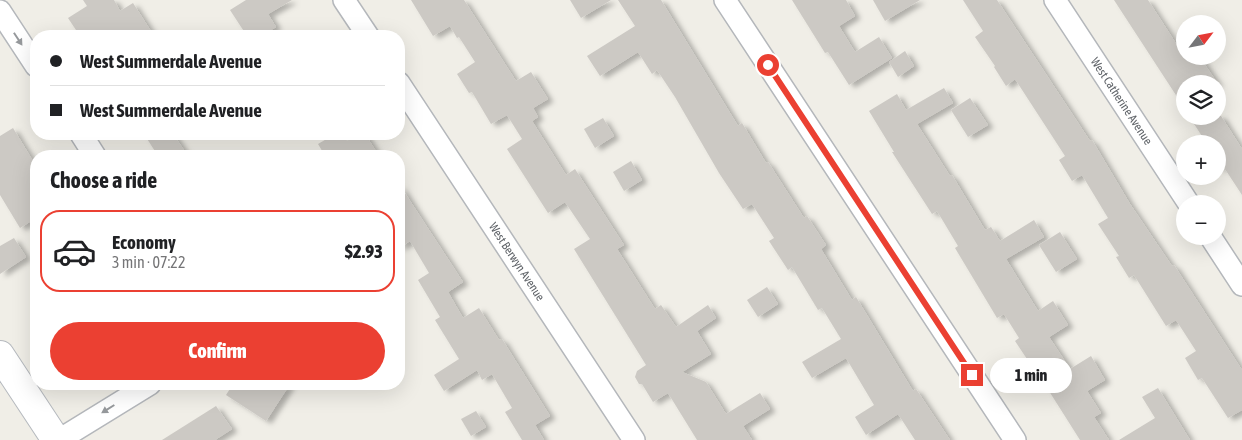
<!DOCTYPE html>
<html lang="en">
<head>
<meta charset="utf-8">
<style>
	body { margin:0; font-family:"Asap Condensed",sans-serif; background:#f6f6f6; color:#202124; height:100vh; display:flex; flex-direction:column; font-size:19px; white-space:nowrap }
	* { box-sizing:border-box; margin:0 }
	p { font-size:16px; color:#757577 }
	.icon { flex:none; width:28px; height:28px; fill:none; stroke:currentColor; stroke-width:2; stroke-linecap:round; stroke-linejoin:round }
	.map { position:relative; flex:1; overflow:hidden }
	.details { position:absolute; left:30px; top:150px; width:375px; height:240px; display:flex; flex-direction:column; background:#fff; border-radius:20px; box-shadow:0 5px 20px #0002 }
	.details>* { flex:none }
	.banner { position:absolute; left:30px; top:30px; width:375px; height:110px; border-radius:20px; box-shadow:0 5px 20px #0002; display:grid; align-content:center; height:110px; padding:0 20px; background:#fff }
	.needle { width:32px; rotate:58deg }
	.buttons { position:absolute; left:1176px; top:15px; display:grid; gap:10px }
	.buttons a { display:grid; place-items:center; width:50px; height:50px; border-radius:50%; background:#fff; box-shadow:0 5px 20px #0002; font-size:25px }
	.end { position:absolute; width:22px; height:22px; margin:-11px; border:6px solid #eb4032; background:#fff; box-shadow:0 0 0 2px #fff }
	.from { border-radius:50% }
	.bubble { position:absolute; height:35px; border-radius:18px; background:#fff; box-shadow:0 5px 20px #0002; font-size:16px; font-weight:800; line-height:35px; text-align:center }
	.banner b { display:flex; align-items:center; gap:18px; height:48px; font-size:19px }
	.banner b+b { border-top:1px solid #e0e0e0 }
	.banner i { width:12px; height:12px; background:#202124 }
	ul { padding:0; list-style:none }
	li { display:flex; align-items:center; gap:15px; height:82px; margin:0 10px 8px; padding:0 10px; border:2px solid #e0e0e0; border-radius:20px }
	li div { flex:1 }
	li b { display:block; font-size:19px }
	li em { font-style:normal; font-weight:800 }
	li.current { border-color:#eb4032 }
	li>.icon { width:45px; height:45px; stroke-width:1.5 }
	h2 { padding:0 20px; font-size:22px; line-height:60px }
	.button { display:flex; gap:10px; margin-top:auto; padding:10px 20px }
	.button a { flex:1; height:58px; border-radius:30px; background:#eb4032; color:#fff; font-size:20px; font-weight:800; line-height:58px; text-align:center }
	.map>svg:first-child { display:block }
	.building { fill:#ccc9c4; filter:url(#shadow) }
	.lines { fill:none; stroke-linecap:round; stroke-linejoin:round }
	.street-casing { stroke:#b4b7bb; stroke-width:24 }
	.secondary-casing { stroke:#b5b9be; stroke-width:30 }
	.street { stroke:#fff; stroke-width:21 }
	.secondary { stroke:#fff; stroke-width:28 }
	.oneway { fill:#96999c }
	.route { stroke:#eb4032; stroke-width:6 }
	.labels { text-anchor:middle; dominant-baseline:central; stroke-width:4; stroke-linejoin:round; paint-order:stroke }
	.street-label { font-size:12px; fill:#5e6267; stroke:#fff }
</style>
</head>
<body>
<div class="map">
<svg width="1242" height="440" viewBox="0 0 1242 440">
	<defs>
		<filter id="shadow"><feDropShadow dx="5.5" dy="3" stdDeviation="2.5" flood-color="#0004"/></filter>
	</defs>
	<rect width="100%" height="100%" fill="#f0eee7"/>
	<g class="building">
		<polygon points="83,0 114,0 120,11 133,3 154,36 80,36 68,18 87,6"/>
		<polygon points="246,0 292,0 268,14 276,27 261,36 247,36 230,10"/>
		<polygon points="411,0 464,0 516,81 531,72 548,99 533,108 538,117 532,121 566,175 575,169 624,245 617,249 655,309 661,305 676,327 708,305 716,318 697,331 711,354 682,372 706,382 726,414 760,393 770,409 743,426 752,440 697,440 668,393 653,402 642,384 639,384 635,377 637,371 646,365 574,249 590,239 565,202 548,213 507,149 522,139 507,115 491,124 472,92 469,93 457,74 475,62 459,37 457,38 450,26 433,36"/>
		<polygon points="570,0 611,0 581,18"/>
		<polygon points="618,0 661,0 738,126 742,123 766,163 768,162 804,218 807,216 826,245 821,249 852,300 856,297 913,391 916,389 950,440 915,440 898,414 866,435 855,417 874,405 846,358 812,378 802,362 841,339 822,308 818,310 792,267 788,270 769,241 774,238 752,204 743,209 719,173 675,97 657,70 652,74 638,52 600,76 587,56 635,26"/>
		<polygon points="792,0 846,0 855,16 839,26 855,52 879,37 892,58 849,85 828,52 825,53"/>
		<polygon points="873,0 920,0 885,21"/>
		<polygon points="963,0 997,0 1090,141 1092,140 1130,204 1172,266 1174,265 1242,370 1242,410 1228,418 1202,378 1198,380 1185,358 1196,351 1176,320 1166,326 1134,275 1129,278 1116,257 1119,256 1098,224 1108,218 1082,175 1072,181 1059,160 1065,156 1015,79 1006,86 994,67 995,66 975,37 983,31"/>
		<polygon points="1114,0 1148,0 1184,56 1199,56 1218,84 1185,84 1185,109"/>
		<polygon points="905,51 914,66 898,77 889,62"/>
		<polygon points="944,88 953,103 917,124 950,176 952,175 985,230 991,227 1000,241 1034,220 1044,237 1006,259 1038,311 1053,301 1068,325 1049,337 1070,369 1091,356 1105,380 1087,391 1101,413 1094,417 1109,440 1080,440 1030,361 1029,362 1015,341 1019,338 1004,314 997,318 955,248 958,246 937,211 932,214 892,152 894,152 869,111 897,94 906,110"/>
		<polygon points="970,98 988,125 968,137 951,110"/>
		<polygon points="1189,116 1221,116 1242,149 1242,195 1223,166 1218,170 1218,144 1207,144"/>
		<polygon points="603,118 614,136 595,148 584,129"/>
		<polygon points="13,128 36,166 36,192 30,195 36,205 36,218 20,228 0,195 0,136"/>
		<polygon points="144,134 173,134 188,156 158,156"/>
		<polygon points="335,134 342,134 347,141 359,134 365,134 379,156 321,156 324,154 318,144"/>
		<polygon points="631,161 642,180 624,191 613,172"/>
		<polygon points="399,184 463,282 448,292 463,318 479,308 499,340 502,339 550,416 535,425 544,440 522,440 505,412 512,408 492,374 482,380 477,370 444,391 434,375 459,359 435,320 440,317 418,280 429,273 410,241 399,248"/>
		<polygon points="1060,232 1077,259 1056,272 1039,245"/>
		<polygon points="14,238 26,257 0,274 0,246"/>
		<polygon points="767,287 778,304 758,317 747,300"/>
		<polygon points="233,384 290,384 266,421 226,395"/>
		<polygon points="1158,388 1190,440 1119,440 1155,418 1142,397"/>
		<polygon points="216,406 232,429 215,440 162,440"/>
		<polygon points="476,411 486,427 471,436 461,419"/>
	</g>
	<g class="lines">
		<g class="street-casing">
			<g id="street">
				<polyline points="344,0 368,36"/>
				<polyline points="725,0 1015,440"/>
				<path id="s1" d="M1055,0L1189,204"/>
				<polyline points="0,11 36,66"/>
				<path id="s2" d="M399,83L634,440"/>
				<polyline points="81,134 95,156"/>
				<polyline points="1210,236 1242,285"/>
				<polyline points="59,440 150,384"/>
			</g>
		</g>
		<g class="secondary-casing">
			<polyline id="secondary" points="0,355 56,440"/>
		</g>
		<use href="#street" class="street"/>
		<use href="#secondary" class="secondary"/>
	</g>
	<defs><path id="oneway-solid" d="M-6-.8H1V-3.2L6.5 0L1 3.2V.8H-6Z" transform="scale(1.25)"/></defs>
	<g class="oneway">
		<use href="#oneway-solid" transform="translate(18 39) rotate(57)"/>
		<use href="#oneway-solid" transform="translate(108 409) rotate(148)"/>
	</g>
	<g class="lines">
		<polyline class="route" points="768,65 972,375"/>
	</g>
	<g class="labels">
		<g class="street-label">
			<text stroke="none"><textPath href="#s1" startOffset="121">West Catherine Avenue</textPath></text>
			<text stroke="none"><textPath href="#s2" startOffset="214">West Berwyn Avenue</textPath></text>
		</g>
	</g>
</svg>
<div class="buttons">
<a><svg class="needle" viewBox="-14 -14 28 28"><path d="M0-13l5 13h-10z" fill="#e53935"/><path d="M0 13l5-13h-10z" fill="#757577"/></svg></a>
<a><svg class="icon" aria-label="layers" viewBox="0 0 24 24"><path d="M12 4l9 5-9 5-9-5zM3 14l9 5 9-5"/></svg></a>
<a>+</a>
<a>−</a>
</div>
<i class="end from" style="left:768px;top:65px"></i>
<i class="end" style="left:972px;top:375px"></i>
<div class="bubble" style="left:990px;top:358px;width:82px">1 min</div>
<div class="banner">
<b><i class="from"></i>West Summerdale Avenue</b>
<b><i></i>West Summerdale Avenue</b>
</div>
<section class="details">
<h2>Choose a ride</h2>
<ul>
<li class="current"><svg class="icon" aria-label="car" viewBox="0 0 24 24"><path d="M5 17H2v-5l4-1 3-4h7l3 4 3 1v5h-3M9 17h6M6 11h13"/><circle cx="7" cy="17" r="2"/><circle cx="17" cy="17" r="2"/></svg><div><b>Economy</b><p>3 min · 07:22</p></div><em>$2.93</em></li>
</ul>
<div class="button"><a>Confirm</a></div>
</section>
</div>
</body>
</html>
